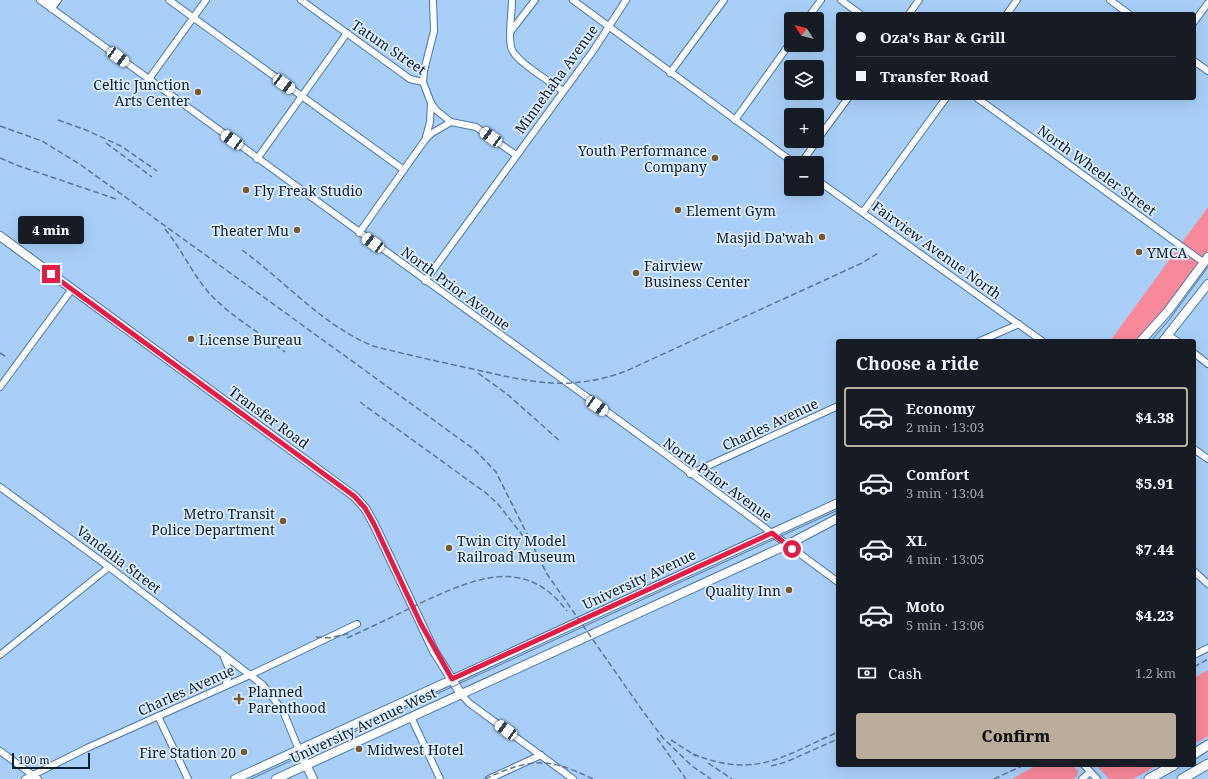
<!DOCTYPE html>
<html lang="en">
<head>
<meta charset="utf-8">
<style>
	body { margin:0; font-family:"Noto Serif",serif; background:#20242c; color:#f1f3f6; height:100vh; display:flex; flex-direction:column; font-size:15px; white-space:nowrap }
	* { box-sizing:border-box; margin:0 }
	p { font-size:13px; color:#9ea1a6 }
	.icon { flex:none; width:22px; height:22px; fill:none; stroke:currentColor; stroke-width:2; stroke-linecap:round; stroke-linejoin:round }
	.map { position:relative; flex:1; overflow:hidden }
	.panel { position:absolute; left:836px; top:339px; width:360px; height:428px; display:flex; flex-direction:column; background:#171b24; border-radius:4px; box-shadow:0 4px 16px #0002 }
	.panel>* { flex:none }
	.guide { position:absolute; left:836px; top:12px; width:360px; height:88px; border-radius:4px; box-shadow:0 4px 16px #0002; display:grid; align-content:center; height:88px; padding:0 20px; background:#171b24 }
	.needle { width:26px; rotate:306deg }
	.controls { position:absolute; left:784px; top:12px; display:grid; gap:8px }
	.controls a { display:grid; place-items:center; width:40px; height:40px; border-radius:4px; background:#171b24; box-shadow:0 4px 16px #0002; font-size:20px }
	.scale { position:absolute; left:12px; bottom:10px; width:78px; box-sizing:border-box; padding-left:4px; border:2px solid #0b1e31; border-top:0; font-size:11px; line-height:14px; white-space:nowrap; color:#0b1e31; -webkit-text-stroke:3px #dfeefe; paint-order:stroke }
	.end { position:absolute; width:18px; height:18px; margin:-9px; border:5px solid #e11d48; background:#fff; box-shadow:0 0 0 2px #fff }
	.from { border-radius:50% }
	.bubble { position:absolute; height:28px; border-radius:4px; background:#171b24; box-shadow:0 4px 16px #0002; font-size:13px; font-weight:800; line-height:28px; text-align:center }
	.car { position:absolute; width:12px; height:24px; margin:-12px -6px; border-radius:5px; box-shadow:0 0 3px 1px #0007; background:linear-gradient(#fff 24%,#345 0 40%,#fff 0 76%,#345 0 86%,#fff 0) }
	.guide b { display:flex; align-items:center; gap:14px; height:38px; font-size:15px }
	.guide b+b { border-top:1px solid #363941 }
	.guide i { width:10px; height:10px; background:#f1f3f6 }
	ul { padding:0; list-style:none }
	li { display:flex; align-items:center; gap:12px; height:60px; margin:0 8px 6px; padding:0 12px; border:2px solid transparent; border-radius:4px }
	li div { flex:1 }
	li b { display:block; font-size:15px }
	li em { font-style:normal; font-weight:800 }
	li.selected { border-color:#bbad9c }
	li>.icon { width:36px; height:36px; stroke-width:1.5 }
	h2 { padding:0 20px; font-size:18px; line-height:48px }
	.pay { display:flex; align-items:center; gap:10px; height:44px; padding:0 20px; font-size:15px }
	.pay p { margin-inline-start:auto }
	.button { display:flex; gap:8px; margin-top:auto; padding:8px 20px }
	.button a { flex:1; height:46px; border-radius:4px; background:#bbad9c; color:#111; font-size:16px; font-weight:800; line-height:46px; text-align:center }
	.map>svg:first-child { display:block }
	.green { fill:#f8899a }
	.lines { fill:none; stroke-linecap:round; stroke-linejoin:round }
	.minor-casing { stroke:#4775a4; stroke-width:8 }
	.major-casing { stroke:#4775a4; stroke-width:10 }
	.highway-casing { stroke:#4775a4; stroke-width:11 }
	.minor { stroke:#fff; stroke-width:6 }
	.major { stroke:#fff; stroke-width:8 }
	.highway { stroke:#fff; stroke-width:9 }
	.tram { stroke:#5a7795; stroke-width:1 }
	.rail { stroke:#5a7795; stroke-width:1.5; stroke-dasharray:6 3; stroke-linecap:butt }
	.route { stroke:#e11d48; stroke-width:5 }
	.poi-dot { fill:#79582f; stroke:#dfeefe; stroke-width:1.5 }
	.labels { text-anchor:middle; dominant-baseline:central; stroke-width:3.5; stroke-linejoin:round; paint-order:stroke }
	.street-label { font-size:14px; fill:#0b1e31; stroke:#dfeefe }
	.poi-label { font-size:14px; fill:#0b1e31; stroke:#dfeefe; text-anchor:start }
</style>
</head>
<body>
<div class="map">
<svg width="1208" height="779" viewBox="0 0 1208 779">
	<rect width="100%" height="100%" fill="#a9cff9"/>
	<g class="green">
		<polygon points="1208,207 1208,250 1168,307 1137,341 1110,341"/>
		<polygon points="1208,670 1208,736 1194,744 1194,678"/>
		<polygon points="1037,765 1073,765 1078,771 1077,776 1074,779 1012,779"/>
		<polygon points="1096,765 1158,765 1133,779 1109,779"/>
	</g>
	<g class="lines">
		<g class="minor-casing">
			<g id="minor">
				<polyline points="40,0 664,453 838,582"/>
				<polyline points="169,0 404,170"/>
				<polyline points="301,0 410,79 423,82 431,103 436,110 451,122 476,127 516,155"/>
				<path d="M512,0C512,15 508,33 511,47C514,61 551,82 563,91"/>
				<polyline points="573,0 794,163"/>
				<polyline points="841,0 860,14"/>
				<polyline points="1110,0 1129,14"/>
				<polyline points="52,8 58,0"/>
				<polyline points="909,14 919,0"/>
				<polyline points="1007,14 1017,0"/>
				<polyline points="807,19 821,0"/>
				<polyline points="1194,22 1208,3"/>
				<polyline points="511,31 535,0"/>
				<polyline points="1194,61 1208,71"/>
				<polyline points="670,73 724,0"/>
				<polyline points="149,79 206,0"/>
				<polyline points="423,82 424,71 434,31 433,0"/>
				<polyline points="977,98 1203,262"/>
				<polyline points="735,120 791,42"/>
				<polyline points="426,137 430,122 431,103"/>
				<polyline points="817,140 848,98"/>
				<polyline points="257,159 347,33"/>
				<polyline points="801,163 817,141"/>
				<polyline points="817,180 1042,341"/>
				<polyline points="863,212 946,98"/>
				<polyline points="359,233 425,140 432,133 451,122"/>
				<polyline points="425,281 593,51 626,0"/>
				<polyline points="1168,335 1177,341"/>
				<polyline points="980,341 1019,324"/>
				<polyline points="1194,353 1208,364"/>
				<polyline points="0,387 72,289"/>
				<polyline points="1194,449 1208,459"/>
				<polyline points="690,474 838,406"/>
				<polyline points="0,487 109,567 263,685 283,711 299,750"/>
				<polyline points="1194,571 1208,584"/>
				<polyline points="0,655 109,567"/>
				<polyline points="1194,655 1208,648"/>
				<polyline points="224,657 230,672 225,686"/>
				<polyline points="461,694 469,703 573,779"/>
				<polyline points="158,716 188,779"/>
				<polyline points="411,717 440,779"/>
				<polyline points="0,751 38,779"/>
				<polyline points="1084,765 1097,779"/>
				<polyline points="25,779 87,748 250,675 357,624"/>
				<polyline points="489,779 541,755"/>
				<polyline points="1082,779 1090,772"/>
			</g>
		</g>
		<g class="major-casing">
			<g id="major">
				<polyline points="50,0 52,8"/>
				<polyline points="0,236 354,496 365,508 374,524 434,651 461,694"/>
				<polyline points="1141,341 1168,311 1208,257"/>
				<polyline points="1163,341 1208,284"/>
				<polyline points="299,750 313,779"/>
				<polyline points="235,779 838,503"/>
				<polyline points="276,779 787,545 838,518"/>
			</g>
		</g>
		<g class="highway-casing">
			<g id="highway">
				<polyline points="1194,754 1208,745"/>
				<polyline points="1149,779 1174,765"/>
				<polyline points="1182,779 1208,764"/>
			</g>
		</g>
		<use href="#minor" class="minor"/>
		<use href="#major" class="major"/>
		<use href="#highway" class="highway"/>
		<g class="tram">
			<polyline points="1151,341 1169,320 1208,267"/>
			<polyline points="251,779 838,510"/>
		</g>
		<g class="rail">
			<polyline points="58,120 86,130 121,146 157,171"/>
			<polyline points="0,126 42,141 81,165 475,450 496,472 547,574 642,710 663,738 692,766 711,779"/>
			<polyline points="106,143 152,177"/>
			<polyline points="0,158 19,166 119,200"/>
			<path d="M165,229C184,252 195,281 217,301C237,320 263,335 285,352"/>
			<path d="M242,250C286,282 322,325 373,346C404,354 436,361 468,368C527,381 567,393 626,371L862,263L880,252"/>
			<polyline points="0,353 8,358"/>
			<polyline points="478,373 507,394 561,442"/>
			<polyline points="360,402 486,493 498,504 523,536"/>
			<polyline points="316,637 329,638 351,633"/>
			<path d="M347,638C374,626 400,613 427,600C478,577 526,557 567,611"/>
			<polyline points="1194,667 1208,659"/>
			<polyline points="657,738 686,779"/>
			<polyline points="671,740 696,756"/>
			<path d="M693,754C756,779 781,757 838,732"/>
			<polyline points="708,763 732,779"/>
			<polyline points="771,766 786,762 838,739"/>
			<path d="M485,779C530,758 548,757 593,779"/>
			<polyline points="994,779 1024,765"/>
		</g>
	</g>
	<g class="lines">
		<polyline class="route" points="51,274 354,496 365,508 374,524 421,624 452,679 772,533 792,549"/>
	</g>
	<g class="poi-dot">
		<circle cx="198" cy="92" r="4"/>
		<circle cx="715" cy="158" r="4"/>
		<circle cx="246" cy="190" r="4"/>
		<circle cx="678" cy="210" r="4"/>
		<circle cx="297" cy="230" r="4"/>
		<circle cx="822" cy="237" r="4"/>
		<circle cx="1139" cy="252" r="4"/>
		<circle cx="636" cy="273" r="4"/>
		<circle cx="191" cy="339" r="4"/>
		<circle cx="283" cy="521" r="4"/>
		<circle cx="449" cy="548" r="4"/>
		<circle cx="789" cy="590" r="4"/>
		<path d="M237 693h4v4h4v4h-4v4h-4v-4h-4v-4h4z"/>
		<circle cx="359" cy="749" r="4"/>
		<circle cx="244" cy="752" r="4"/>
	</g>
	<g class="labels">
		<g class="street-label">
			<text transform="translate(389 47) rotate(34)">Tatum Street</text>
			<text transform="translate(556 79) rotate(-54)">Minnehaha Avenue</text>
			<text transform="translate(1097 170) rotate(36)">North Wheeler Street</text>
			<text transform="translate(937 250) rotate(36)">Fairview Avenue North</text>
			<text transform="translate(456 288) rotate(36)">North Prior Avenue</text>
			<text transform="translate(269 417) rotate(36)">Transfer Road</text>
			<text transform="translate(770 424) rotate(-25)">Charles Avenue</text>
			<text transform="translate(718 479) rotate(36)">North Prior Avenue</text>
			<text transform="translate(119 559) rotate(37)">Vandalia Street</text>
			<text transform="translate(639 579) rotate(-25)">University Avenue</text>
			<text transform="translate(186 690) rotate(-24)">Charles Avenue</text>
			<text transform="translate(363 725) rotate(-25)">University Avenue West</text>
		</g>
		<g class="poi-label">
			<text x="190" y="84" text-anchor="end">Celtic Junction<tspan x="190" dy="16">Arts Center</tspan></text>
			<text x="707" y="150" text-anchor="end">Youth Performance<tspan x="707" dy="16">Company</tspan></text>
			<text x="254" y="190">Fly Freak Studio</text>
			<text x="686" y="210">Element Gym</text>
			<text x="289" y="230" text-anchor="end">Theater Mu</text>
			<text x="814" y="237" text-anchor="end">Masjid Da'wah</text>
			<text x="1147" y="252">YMCA</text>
			<text x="644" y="265">Fairview<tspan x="644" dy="16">Business Center</tspan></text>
			<text x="199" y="339">License Bureau</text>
			<text x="275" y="513" text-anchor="end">Metro Transit<tspan x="275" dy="16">Police Department</tspan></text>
			<text x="457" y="540">Twin City Model<tspan x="457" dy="16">Railroad Museum</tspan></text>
			<text x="781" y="590" text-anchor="end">Quality Inn</text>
			<text x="248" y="691">Planned<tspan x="248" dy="16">Parenthood</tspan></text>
			<text x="367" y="749">Midwest Hotel</text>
			<text x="236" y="752" text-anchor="end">Fire Station 20</text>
		</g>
	</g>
</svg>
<div class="controls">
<a><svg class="needle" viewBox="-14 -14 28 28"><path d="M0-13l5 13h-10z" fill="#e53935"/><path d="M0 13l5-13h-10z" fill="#9ea1a6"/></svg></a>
<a><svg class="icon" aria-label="layers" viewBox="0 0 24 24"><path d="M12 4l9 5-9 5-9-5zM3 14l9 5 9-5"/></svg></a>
<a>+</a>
<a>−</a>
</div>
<div class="scale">100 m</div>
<i class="end from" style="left:792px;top:549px"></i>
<i class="end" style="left:51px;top:274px"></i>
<div class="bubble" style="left:18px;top:216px;width:66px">4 min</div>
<i class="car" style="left:118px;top:57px;rotate:126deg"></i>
<i class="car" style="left:284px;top:84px;rotate:126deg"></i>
<i class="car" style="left:491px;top:137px;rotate:306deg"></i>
<i class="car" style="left:232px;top:140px;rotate:306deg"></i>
<i class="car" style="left:373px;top:243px;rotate:306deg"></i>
<i class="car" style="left:597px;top:406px;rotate:125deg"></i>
<i class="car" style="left:506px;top:730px;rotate:306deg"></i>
<div class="guide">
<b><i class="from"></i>Oza's Bar &amp; Grill</b>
<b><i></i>Transfer Road</b>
</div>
<section class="panel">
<h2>Choose a ride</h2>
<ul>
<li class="selected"><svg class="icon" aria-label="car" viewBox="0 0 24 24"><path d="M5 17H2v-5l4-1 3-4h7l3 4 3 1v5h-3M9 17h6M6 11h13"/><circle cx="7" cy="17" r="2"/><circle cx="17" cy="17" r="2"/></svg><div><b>Economy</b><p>2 min · 13:03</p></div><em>$4.38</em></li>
<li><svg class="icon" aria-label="car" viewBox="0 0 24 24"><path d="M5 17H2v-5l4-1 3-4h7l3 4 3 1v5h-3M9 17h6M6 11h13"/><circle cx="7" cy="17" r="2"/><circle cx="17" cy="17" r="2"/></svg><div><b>Comfort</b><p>3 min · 13:04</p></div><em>$5.91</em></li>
<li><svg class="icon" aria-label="car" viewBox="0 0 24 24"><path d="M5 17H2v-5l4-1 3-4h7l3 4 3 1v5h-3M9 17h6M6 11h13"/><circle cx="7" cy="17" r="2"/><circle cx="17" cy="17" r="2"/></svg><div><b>XL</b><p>4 min · 13:05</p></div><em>$7.44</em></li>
<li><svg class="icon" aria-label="car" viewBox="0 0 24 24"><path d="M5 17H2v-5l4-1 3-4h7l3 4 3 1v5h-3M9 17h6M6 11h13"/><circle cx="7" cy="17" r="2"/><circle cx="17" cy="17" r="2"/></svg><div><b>Moto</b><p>5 min · 13:06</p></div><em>$4.23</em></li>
</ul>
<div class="pay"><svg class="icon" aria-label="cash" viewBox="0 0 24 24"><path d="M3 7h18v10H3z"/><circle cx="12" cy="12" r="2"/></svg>Cash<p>1.2 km</p></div>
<div class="button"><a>Confirm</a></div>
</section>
</div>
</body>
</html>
